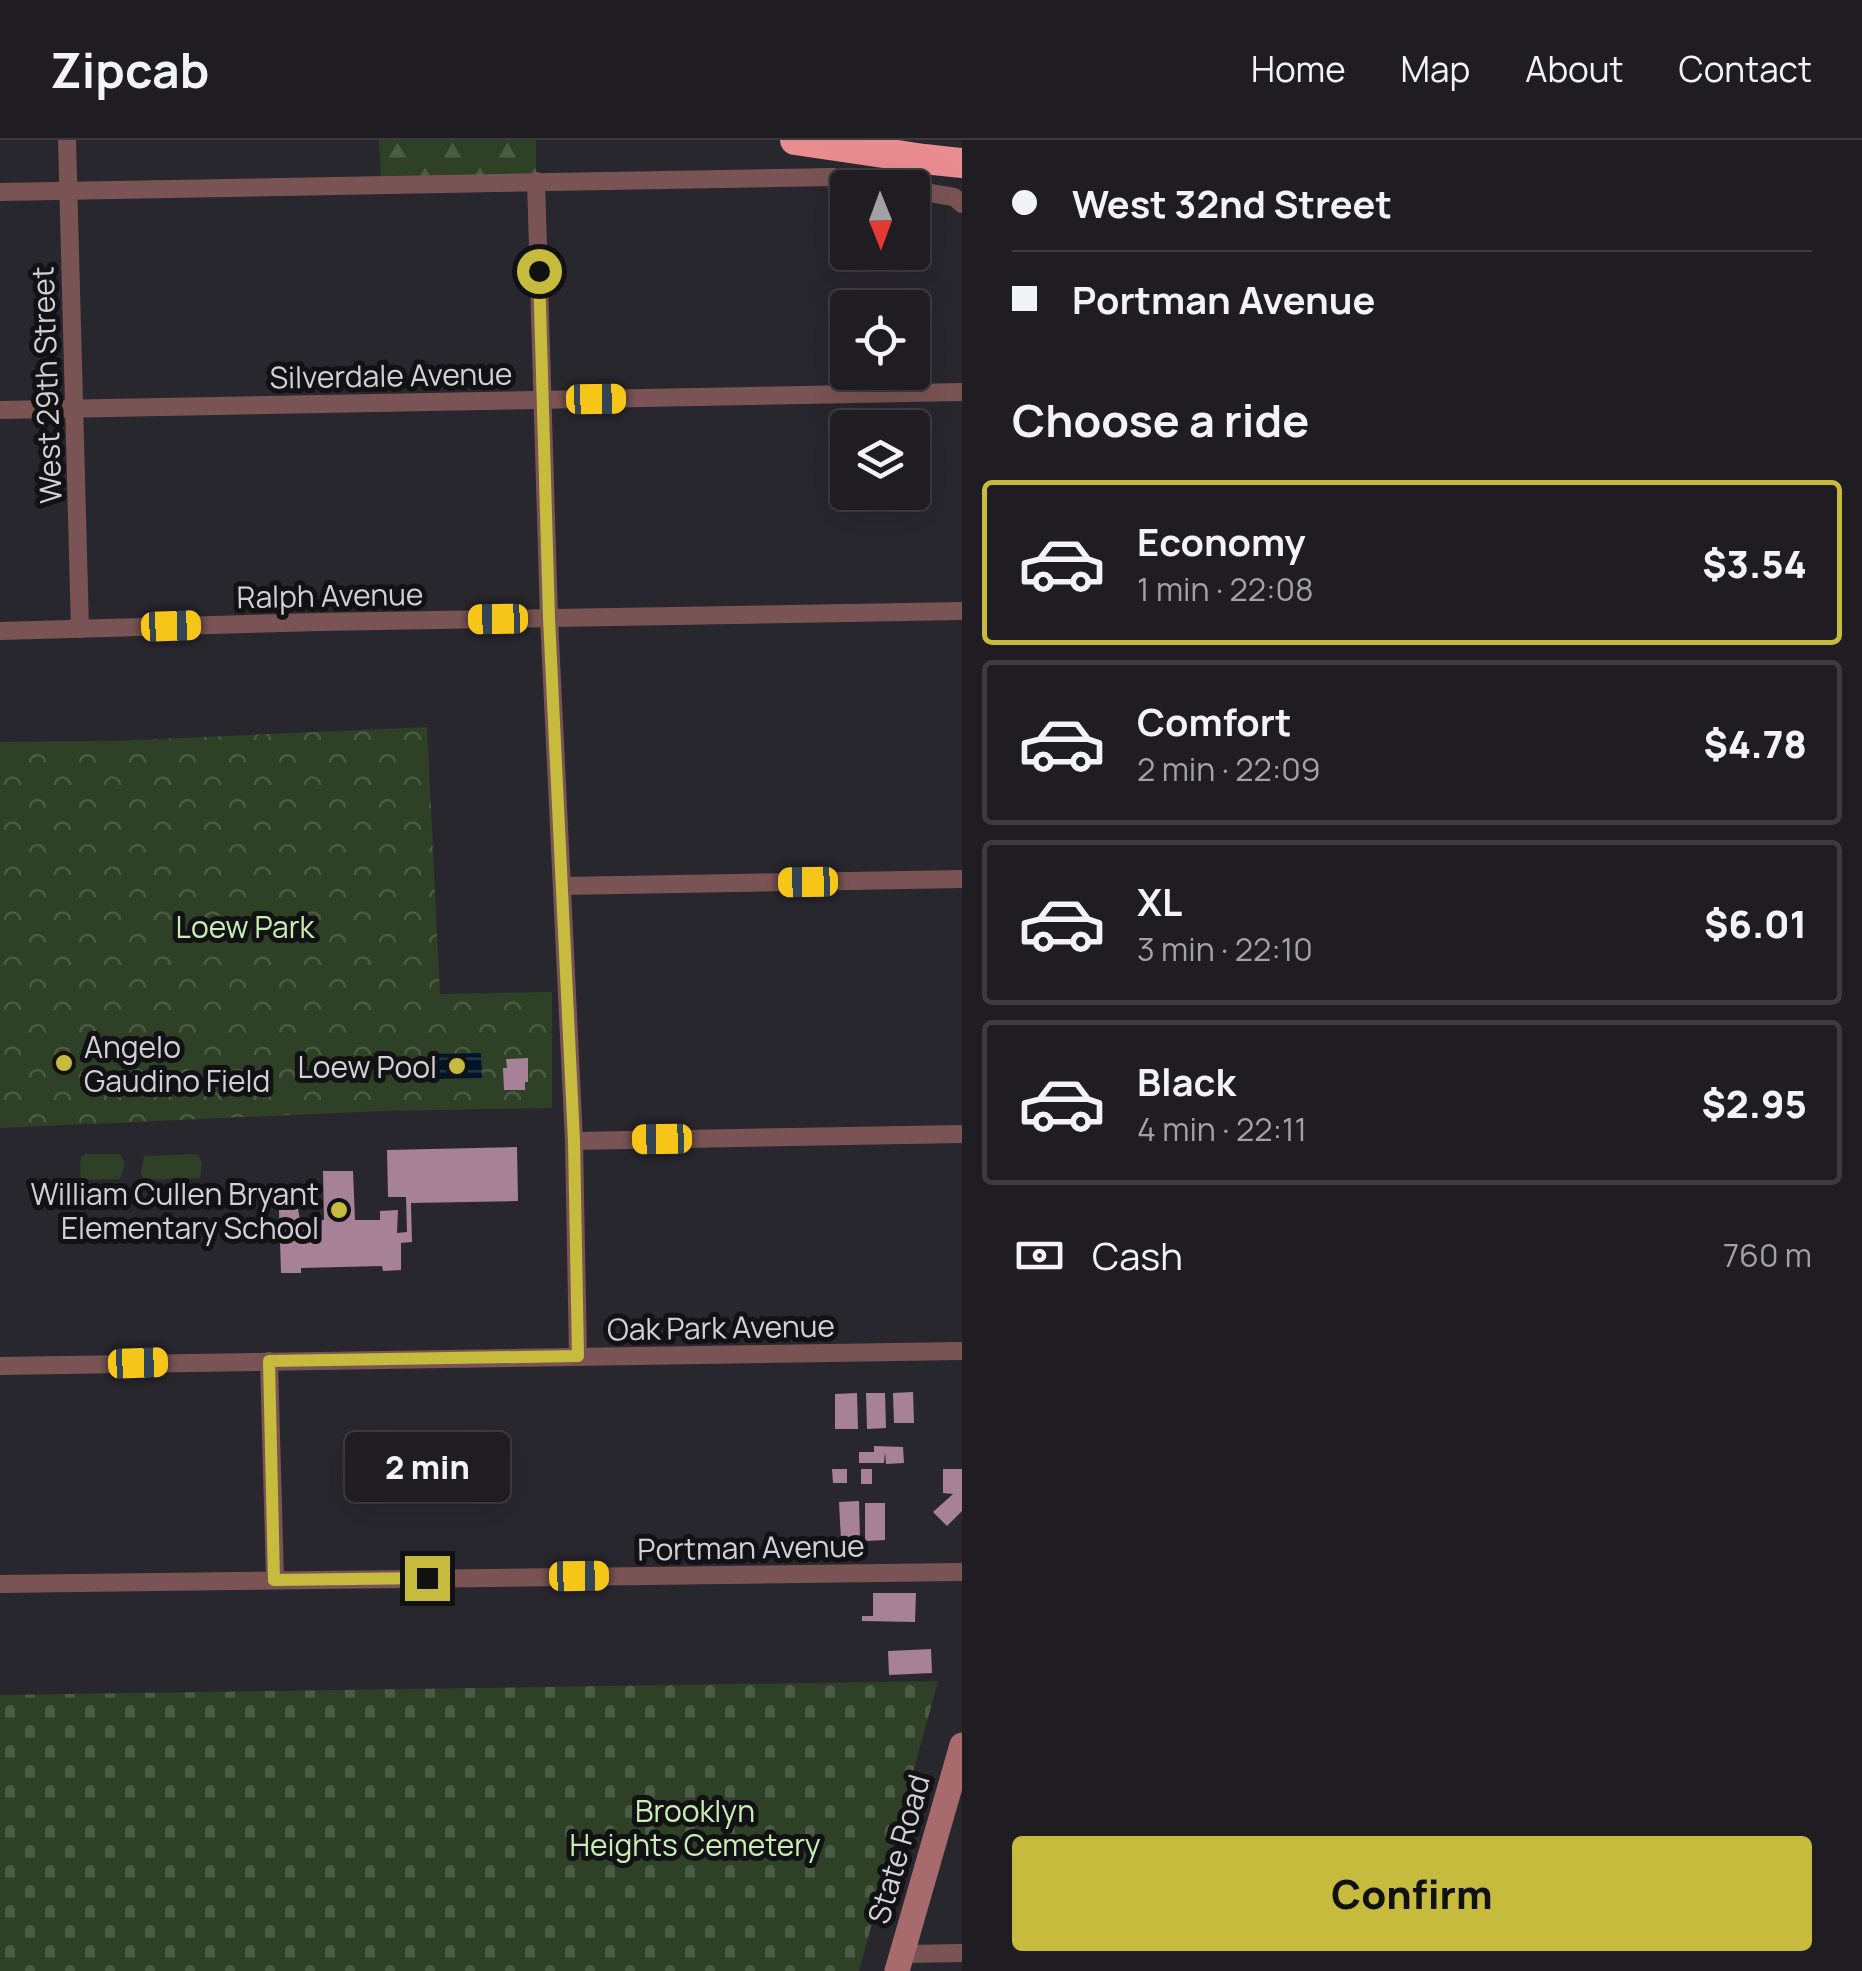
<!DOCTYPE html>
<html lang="en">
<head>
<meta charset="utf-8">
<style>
	body { margin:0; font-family:Manrope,sans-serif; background:#2c2a2f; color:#f1f3f6; height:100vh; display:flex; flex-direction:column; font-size:38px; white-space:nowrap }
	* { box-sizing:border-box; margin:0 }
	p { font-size:32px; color:#a1a2a5 }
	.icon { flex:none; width:55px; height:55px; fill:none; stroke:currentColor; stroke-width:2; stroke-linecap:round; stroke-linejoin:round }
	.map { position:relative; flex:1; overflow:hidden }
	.side { display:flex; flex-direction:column; background:#1f1d22; width:900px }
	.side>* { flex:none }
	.banner { display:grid; align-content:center; height:220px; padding:0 50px; background:#1f1d22 }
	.needle { width:65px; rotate:179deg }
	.fabs { position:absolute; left:830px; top:30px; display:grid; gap:20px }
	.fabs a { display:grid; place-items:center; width:100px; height:100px; border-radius:10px; background:#1f1d22; box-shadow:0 10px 40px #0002,0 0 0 2px #3c3b40; font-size:50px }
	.end { position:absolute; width:45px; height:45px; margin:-22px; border:12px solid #c6bb3c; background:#111; box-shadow:0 0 0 5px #111 }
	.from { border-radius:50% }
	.bubble { position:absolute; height:70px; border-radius:10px; background:#1f1d22; box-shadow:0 10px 40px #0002,0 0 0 2px #3c3b40; font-size:32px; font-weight:800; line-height:70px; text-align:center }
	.car { position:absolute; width:30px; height:60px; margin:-30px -15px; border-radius:12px; box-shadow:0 0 8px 2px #0007; background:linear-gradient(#f5c518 24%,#345 0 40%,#f5c518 0 76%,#345 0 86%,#f5c518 0) }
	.banner b { display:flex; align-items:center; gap:35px; height:95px; font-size:38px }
	.banner b+b { border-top:2px solid #3c3b40 }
	.banner i { width:25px; height:25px; background:#f1f3f6 }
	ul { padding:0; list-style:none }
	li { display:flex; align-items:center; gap:30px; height:165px; margin:0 20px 15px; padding:0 30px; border:5px solid #3c3b40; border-radius:10px }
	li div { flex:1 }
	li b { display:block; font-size:38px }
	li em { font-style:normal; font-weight:800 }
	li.on { border-color:#c6bb3c }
	li>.icon { width:90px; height:90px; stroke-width:1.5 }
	h2 { padding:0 50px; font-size:45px; line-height:120px }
	.pay { display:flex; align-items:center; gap:25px; height:110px; padding:0 50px; font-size:38px }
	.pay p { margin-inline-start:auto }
	.button { display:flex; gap:20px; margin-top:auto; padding:20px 50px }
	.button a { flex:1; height:115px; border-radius:10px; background:#c6bb3c; color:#111; font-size:40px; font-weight:800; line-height:115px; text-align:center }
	header { display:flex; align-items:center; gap:60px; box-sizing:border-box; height:140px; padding:0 50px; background:#1f1d22; border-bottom:2px solid #3c3b40 }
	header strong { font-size:48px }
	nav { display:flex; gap:55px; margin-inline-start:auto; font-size:35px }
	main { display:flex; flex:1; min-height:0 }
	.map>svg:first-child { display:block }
	.grass { fill:#2e4025 }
	.forest { fill:url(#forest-firs) }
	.cemetery { fill:url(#cemetery-stones) }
	.park { fill:url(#park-crowns) }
	.water { fill:url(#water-rules) }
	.building { fill:#a78296 }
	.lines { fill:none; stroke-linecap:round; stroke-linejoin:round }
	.street { stroke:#7a5454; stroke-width:18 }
	.secondary { stroke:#a76b6d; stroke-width:25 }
	.highway { stroke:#ea8d90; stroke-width:30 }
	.route { stroke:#c6bb3c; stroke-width:12 }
	.poi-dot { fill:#c6bb3c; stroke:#121114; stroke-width:4 }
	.labels { text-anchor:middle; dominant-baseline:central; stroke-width:10; stroke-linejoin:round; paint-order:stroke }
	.street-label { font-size:30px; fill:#d2d1d5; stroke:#121114 }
	.park-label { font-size:30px; fill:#c8edb5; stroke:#121114 }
	.poi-label { font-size:30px; fill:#d2d1d5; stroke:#121114; text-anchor:end }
</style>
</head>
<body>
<header>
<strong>Zipcab</strong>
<nav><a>Home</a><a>Map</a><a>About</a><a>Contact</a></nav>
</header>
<main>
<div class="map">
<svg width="962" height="1831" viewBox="0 0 962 1831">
	<defs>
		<pattern id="forest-firs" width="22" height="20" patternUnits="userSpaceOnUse" patternTransform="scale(2.5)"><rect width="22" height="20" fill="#2e4025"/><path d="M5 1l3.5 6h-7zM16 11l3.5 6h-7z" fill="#4b5b44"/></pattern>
		<pattern id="cemetery-stones" width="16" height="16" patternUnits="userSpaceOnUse" patternTransform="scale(2.5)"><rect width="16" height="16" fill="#2e4025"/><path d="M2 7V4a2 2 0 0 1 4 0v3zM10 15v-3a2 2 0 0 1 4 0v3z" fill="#4b5b44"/></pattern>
		<pattern id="park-crowns" width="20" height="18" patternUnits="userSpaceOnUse" patternTransform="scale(2.5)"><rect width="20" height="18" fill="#2e4025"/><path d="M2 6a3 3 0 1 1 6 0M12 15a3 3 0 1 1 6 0" fill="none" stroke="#4b5b44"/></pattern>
		<pattern id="water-rules" width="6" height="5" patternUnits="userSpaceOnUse" patternTransform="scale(2.5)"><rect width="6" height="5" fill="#001529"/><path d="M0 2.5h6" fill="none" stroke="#243647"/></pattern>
	</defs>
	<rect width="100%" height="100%" fill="#29272e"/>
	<g class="grass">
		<polygon points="85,1014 120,1014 125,1024 120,1039 82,1040 80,1034 81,1017"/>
		<polygon points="197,1014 202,1022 200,1038 150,1040 144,1039 141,1034 144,1016"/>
	</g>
	<polygon class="forest" points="379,0 536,0 536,41 381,44"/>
	<polygon class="cemetery" points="938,1541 859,1831 0,1831 0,1555"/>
	<polygon class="park" points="427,587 440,854 552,852 552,968 381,971 0,988 0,602 115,601"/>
	<polygon class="water" points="481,913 482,938 433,939 433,914"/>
	<g class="building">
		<polygon points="528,918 528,942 525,942 525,950 504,950 503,928 507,928 506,919"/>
		<polygon points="517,1007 518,1061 411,1063 412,1102 401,1103 401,1130 383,1131 382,1126 301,1128 301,1133 281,1133 279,1070 298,1069 300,1080 324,1080 323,1031 353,1031 355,1080 380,1080 380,1071 398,1070 397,1093 407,1092 406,1057 388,1057 387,1010"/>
		<polygon points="913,1252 914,1283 894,1283 893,1253"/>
		<polygon points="857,1253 858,1289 835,1289 835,1254"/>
		<polygon points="866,1253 885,1253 886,1288 867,1289"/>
		<polygon points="874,1306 903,1307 904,1323 886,1324 885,1312 884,1323 859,1323 859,1312 874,1312"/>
		<polygon points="832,1329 847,1329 847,1343 833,1343"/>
		<rect x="861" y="1329" width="11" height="15"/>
		<polygon points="943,1329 962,1329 962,1371 947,1386 933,1372 953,1354 943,1353"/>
		<polygon points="859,1361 860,1399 841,1400 839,1362"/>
		<polygon points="865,1363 885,1363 885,1400 865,1401"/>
		<polygon points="873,1453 916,1453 915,1482 862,1481 862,1476 873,1476"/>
		<polygon points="931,1509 932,1533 889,1535 888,1511"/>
	</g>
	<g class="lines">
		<g class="street">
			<polyline points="67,0 80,489"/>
			<polyline points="536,41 549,478 574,1001 578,1216"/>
			<polyline points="912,50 954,57 962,64"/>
			<polyline points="0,52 834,37 898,48"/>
			<polyline points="0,270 962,252"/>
			<polyline points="0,491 319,482 962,471"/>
			<polyline points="562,746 962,739"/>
			<polyline points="574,1001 962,994"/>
			<polyline points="269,1221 275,1439"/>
			<polyline points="0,1226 962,1211"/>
			<polyline points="0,1444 962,1432"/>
			<polyline points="902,1814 962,1813"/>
		</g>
		<polyline class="secondary" points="897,1831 962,1605"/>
		<polyline class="highway" points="795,0 924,19 962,23"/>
	</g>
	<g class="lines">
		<polyline class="route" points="427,1438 274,1440 269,1221 578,1216 574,1001 549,478 539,131"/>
	</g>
	<g class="poi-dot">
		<circle cx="64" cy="923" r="10"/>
		<circle cx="457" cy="926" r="10"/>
		<circle cx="339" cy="1070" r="10"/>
	</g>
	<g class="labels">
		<g class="street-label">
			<text transform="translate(391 235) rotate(-1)">Silverdale Avenue</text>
			<text transform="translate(46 245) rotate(-92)">West 29th Street</text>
			<text transform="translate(330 455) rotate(-1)">Ralph Avenue</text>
			<text transform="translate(721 1187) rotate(-1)">Oak Park Avenue</text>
			<text transform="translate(751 1407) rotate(-1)">Portman Avenue</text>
			<text transform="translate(898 1709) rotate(-74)">State Road</text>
		</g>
		<g class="park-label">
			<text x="245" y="786">Loew Park</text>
			<text x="695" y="1670">Brooklyn<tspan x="695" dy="34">Heights Cemetery</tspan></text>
		</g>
		<g class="poi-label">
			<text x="84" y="906" text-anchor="start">Angelo<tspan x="84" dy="34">Gaudino Field</tspan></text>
			<text x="437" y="926">Loew Pool</text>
			<text x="319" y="1053">William Cullen Bryant<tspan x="319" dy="34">Elementary School</tspan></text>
		</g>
	</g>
</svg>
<div class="fabs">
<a><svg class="needle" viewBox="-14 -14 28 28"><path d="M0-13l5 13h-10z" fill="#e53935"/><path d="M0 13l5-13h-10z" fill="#a1a2a5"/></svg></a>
<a><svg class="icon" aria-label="locate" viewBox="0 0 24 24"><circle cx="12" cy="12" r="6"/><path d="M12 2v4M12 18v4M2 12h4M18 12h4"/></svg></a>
<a><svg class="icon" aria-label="layers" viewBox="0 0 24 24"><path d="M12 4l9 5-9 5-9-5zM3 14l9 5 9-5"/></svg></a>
</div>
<i class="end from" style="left:539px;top:131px"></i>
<i class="end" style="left:427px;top:1438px"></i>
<div class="bubble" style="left:345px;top:1292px;width:165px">2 min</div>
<i class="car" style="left:596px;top:259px;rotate:89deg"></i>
<i class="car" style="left:498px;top:479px;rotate:269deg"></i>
<i class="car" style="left:171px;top:486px;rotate:88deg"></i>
<i class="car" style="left:808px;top:742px;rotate:269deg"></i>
<i class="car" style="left:662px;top:999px;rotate:269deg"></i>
<i class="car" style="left:138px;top:1223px;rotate:88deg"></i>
<i class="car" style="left:579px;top:1436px;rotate:89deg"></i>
</div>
<section class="side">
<div class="banner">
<b><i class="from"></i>West 32nd Street</b>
<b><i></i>Portman Avenue</b>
</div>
<h2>Choose a ride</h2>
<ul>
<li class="on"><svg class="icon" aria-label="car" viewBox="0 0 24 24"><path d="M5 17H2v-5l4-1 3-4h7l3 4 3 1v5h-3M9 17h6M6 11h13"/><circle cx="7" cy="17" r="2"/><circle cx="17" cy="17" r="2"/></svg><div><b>Economy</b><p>1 min · 22:08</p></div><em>$3.54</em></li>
<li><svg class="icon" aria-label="car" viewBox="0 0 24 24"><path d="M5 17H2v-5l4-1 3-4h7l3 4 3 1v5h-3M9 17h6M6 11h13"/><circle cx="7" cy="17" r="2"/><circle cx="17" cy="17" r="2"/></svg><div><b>Comfort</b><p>2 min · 22:09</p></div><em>$4.78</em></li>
<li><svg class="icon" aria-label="car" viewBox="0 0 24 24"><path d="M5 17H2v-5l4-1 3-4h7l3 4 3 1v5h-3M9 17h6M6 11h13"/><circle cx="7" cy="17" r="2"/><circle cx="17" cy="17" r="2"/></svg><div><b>XL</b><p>3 min · 22:10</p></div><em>$6.01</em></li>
<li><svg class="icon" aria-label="car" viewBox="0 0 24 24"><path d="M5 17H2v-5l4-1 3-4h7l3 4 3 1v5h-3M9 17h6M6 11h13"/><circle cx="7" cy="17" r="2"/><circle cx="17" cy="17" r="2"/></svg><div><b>Black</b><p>4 min · 22:11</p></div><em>$2.95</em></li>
</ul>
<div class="pay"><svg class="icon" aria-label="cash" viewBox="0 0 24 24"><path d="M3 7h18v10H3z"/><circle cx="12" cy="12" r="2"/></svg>Cash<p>760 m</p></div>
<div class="button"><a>Confirm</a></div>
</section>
</main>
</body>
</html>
